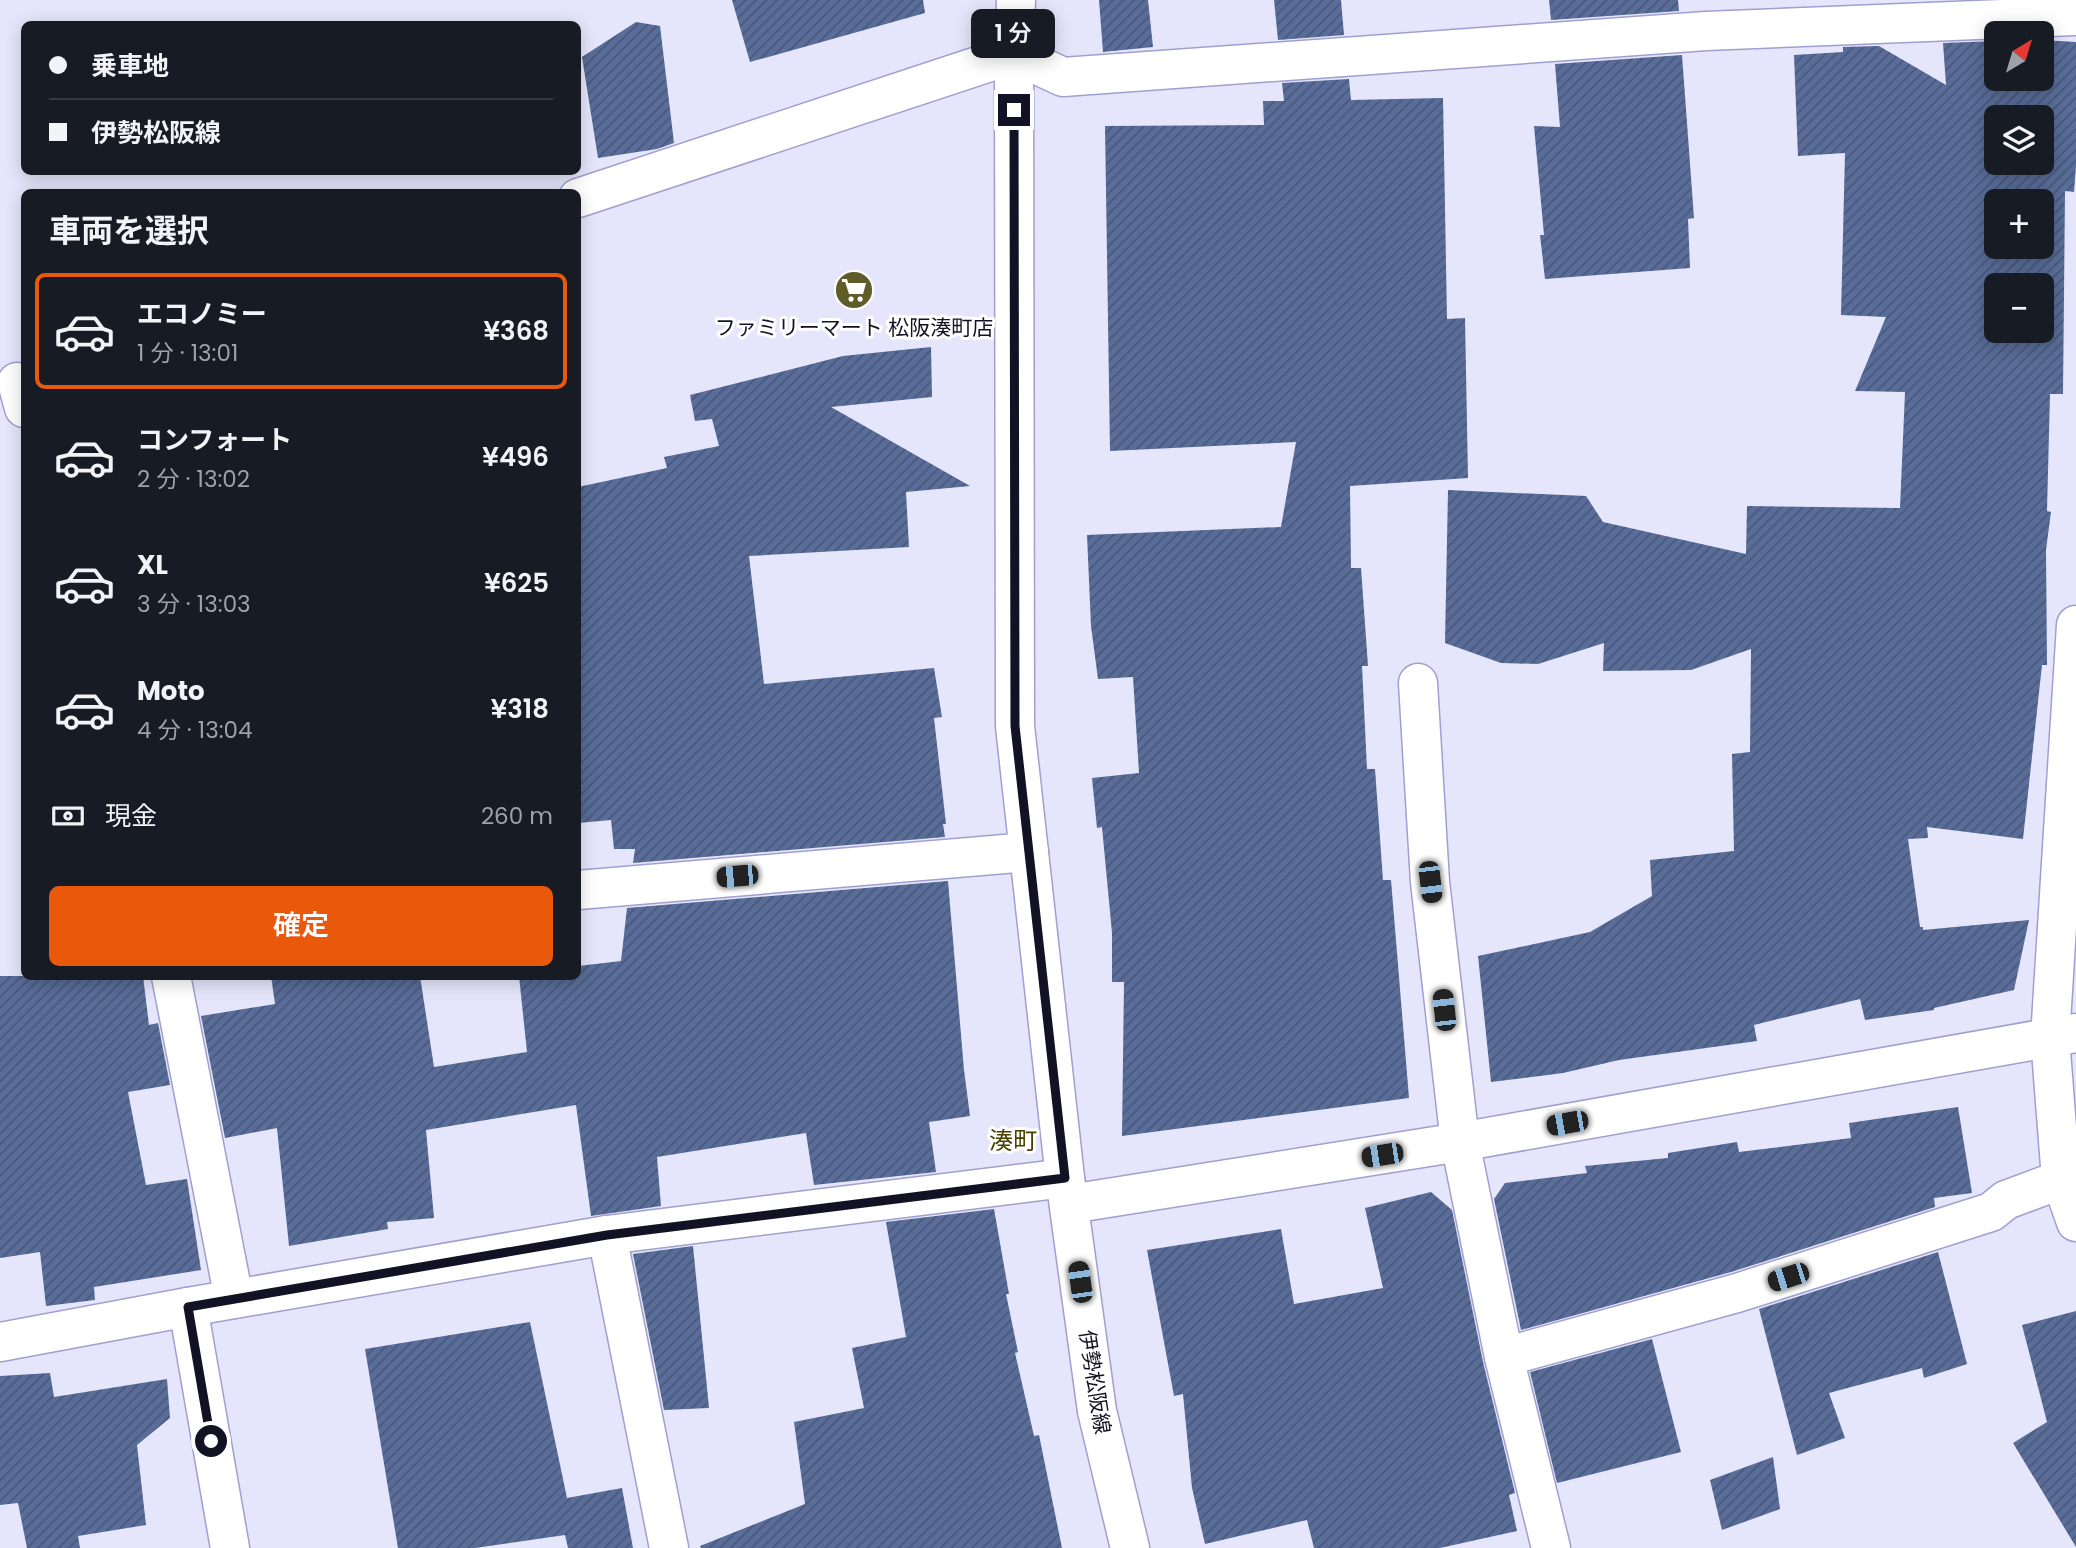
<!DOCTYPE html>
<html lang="ja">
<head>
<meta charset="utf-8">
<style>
	body { margin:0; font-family:Poppins,"Noto Sans JP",sans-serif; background:#242831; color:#f1f3f6; height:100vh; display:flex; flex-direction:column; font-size:26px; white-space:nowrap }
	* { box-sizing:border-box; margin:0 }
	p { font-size:23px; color:#9ea1a6 }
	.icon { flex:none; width:38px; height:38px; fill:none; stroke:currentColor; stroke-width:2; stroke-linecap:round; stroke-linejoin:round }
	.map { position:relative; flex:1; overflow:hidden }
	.sheet { position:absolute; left:21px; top:189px; width:560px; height:791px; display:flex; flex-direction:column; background:#171b24; border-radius:10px; box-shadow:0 4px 18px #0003 }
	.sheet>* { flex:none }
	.banner { position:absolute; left:21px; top:21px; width:560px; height:154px; border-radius:10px; box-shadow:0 4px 18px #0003; display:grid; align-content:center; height:154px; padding:0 28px; background:#171b24 }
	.needle { width:46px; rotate:38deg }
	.fabs { position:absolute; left:1984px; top:21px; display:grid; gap:14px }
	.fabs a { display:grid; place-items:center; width:70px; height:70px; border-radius:10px; background:#171b24; box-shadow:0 4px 18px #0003; font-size:35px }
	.end { position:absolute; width:32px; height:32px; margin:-16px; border:9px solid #131224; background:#fff; box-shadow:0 0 0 4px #fff }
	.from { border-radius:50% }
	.bubble { position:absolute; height:49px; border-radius:10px; background:#171b24; box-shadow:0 4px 18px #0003; font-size:23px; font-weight:600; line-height:49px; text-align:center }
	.car { position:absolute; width:21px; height:42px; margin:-21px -10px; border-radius:9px; box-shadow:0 0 5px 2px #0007; background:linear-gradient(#222 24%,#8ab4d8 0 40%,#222 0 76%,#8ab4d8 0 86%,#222 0) }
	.banner b { display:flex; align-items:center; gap:24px; height:66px; font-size:26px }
	.banner b+b { border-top:2px solid #363941 }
	.banner i { width:18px; height:18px; background:#f1f3f6 }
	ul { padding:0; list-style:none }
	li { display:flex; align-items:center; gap:21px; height:116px; margin:0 14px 10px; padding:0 14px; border:4px solid transparent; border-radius:10px }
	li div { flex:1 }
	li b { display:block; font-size:26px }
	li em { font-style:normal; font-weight:600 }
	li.active { border-color:#ea580c }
	li>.icon { width:63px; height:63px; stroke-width:1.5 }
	h2 { padding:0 28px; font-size:32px; line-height:84px }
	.pay { display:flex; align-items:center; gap:18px; height:77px; padding:0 28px; font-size:26px }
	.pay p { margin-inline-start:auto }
	.cta { display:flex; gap:14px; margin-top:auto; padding:14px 28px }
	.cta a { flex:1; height:80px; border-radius:10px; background:#ea580c; color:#fff; font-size:28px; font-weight:600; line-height:80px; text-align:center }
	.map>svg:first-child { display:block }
	.building { fill:url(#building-hatch); fill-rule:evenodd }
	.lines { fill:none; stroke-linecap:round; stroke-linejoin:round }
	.minor-casing { stroke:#a09fd1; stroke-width:41 }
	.major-casing { stroke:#a09fd1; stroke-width:41 }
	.minor { stroke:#fff; stroke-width:38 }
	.major { stroke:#fff; stroke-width:38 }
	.route { stroke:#131224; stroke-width:9 }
	.labels { text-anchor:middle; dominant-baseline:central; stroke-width:6; stroke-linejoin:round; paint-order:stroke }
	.poi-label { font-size:21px; fill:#131224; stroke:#fff }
	.street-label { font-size:21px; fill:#131224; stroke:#fff }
	.quarter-label { font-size:24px; fill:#474200; stroke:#fff }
</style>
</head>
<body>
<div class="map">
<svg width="2076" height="1548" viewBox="0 0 2076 1548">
	<defs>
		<pattern id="building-hatch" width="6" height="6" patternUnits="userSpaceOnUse" patternTransform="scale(1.75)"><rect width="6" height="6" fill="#596d98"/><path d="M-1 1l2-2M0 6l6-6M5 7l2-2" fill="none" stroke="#48587c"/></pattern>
	</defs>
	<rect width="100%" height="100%" fill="#e5e6fb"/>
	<g class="building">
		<polygon points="732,0 923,0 925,13 750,62"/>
		<polygon points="1099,0 1148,0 1153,47 1103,52"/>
		<polygon points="1274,0 1341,0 1344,35 1278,40"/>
		<polygon points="1549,0 1678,0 1679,11 1551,20"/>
		<polygon points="636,22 660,26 674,143 657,149 598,158 582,57"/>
		<path d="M2042,40L2076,42V166L2074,192L2065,191L2063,394H2050L2047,511L2051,512L2046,550L2047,665H2042L2023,839L1927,827L1928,838L1908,839L1920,927H1923V930L2029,920L2014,990L1934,1008V1010L1865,1020L1860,999L1754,1025L1757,1041L1619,1060L1563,1073L1491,1082L1478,956L1590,932L1652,896L1650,860L1734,851L1732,754L1750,752L1751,649L1691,670L1603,671L1604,643L1538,664L1501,663L1445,643L1448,490L1586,496L1603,522L1746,554L1747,506L1900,508L1905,392L1855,391L1886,317L1841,315L1845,153L1798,156L1794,55L1843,52V47L1879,46L1946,85L1943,43L1997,41V79H2042ZM1997,117H2042V163H1997ZM1997,201H2042V247H1997ZM1997,285H2042V331H1997Z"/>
		<polygon points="1682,55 1694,218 1688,219 1690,268 1545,279 1540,235 1544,235 1534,126 1560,127 1555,64"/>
		<polygon points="1349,79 1351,100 1443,98 1447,319 1465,318 1468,478 1350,486 1351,568 1361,568 1368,666 1362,666 1367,769 1375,769 1383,880 1391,880 1409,1098 1122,1136 1124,982 1112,982 1112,933 1102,827 1097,828 1092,778 1139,773 1133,677 1098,679 1091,626 1087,535 1281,527 1296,442 1110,451 1105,126 1264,125 1263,101 1284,101 1282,83"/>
		<polygon points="931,347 932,397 831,407 970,486 906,492 909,547 749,556 764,684 934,668 942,717 934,718 946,824 943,824 945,837 633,863 635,849 614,849 611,820 578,823 578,487 667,468 664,457 719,446 712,419 695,421 690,395 843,356"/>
		<polygon points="948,881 964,1070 970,1116 929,1122 936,1172 814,1185 806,1133 657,1157 661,1206 591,1216 576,1105 426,1130 434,1218 387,1222 388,1229 289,1246 277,1128 225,1138 201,1016 275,1004 271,976 420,976 434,1067 527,1052 519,976 578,976 578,966 621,961 627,908"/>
		<polygon points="0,976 143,976 149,1025 158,1023 170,1085 128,1092 146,1185 187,1179 201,1270 94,1287 95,1300 46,1306 40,1252 0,1258"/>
		<polygon points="1958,1107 1972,1193 1934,1198 1935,1207 1731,1272 1521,1330 1494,1199 1505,1183 1587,1173 1585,1166 1668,1158 1668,1153 1737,1142 1739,1152 1851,1138 1849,1123"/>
		<polygon points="1431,1192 1452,1210 1483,1362 1515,1493 1509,1495 1517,1531 1440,1548 1314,1548 1307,1520 1205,1544 1192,1488 1183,1394 1174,1396 1147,1250 1281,1229 1294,1304 1383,1288 1365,1208"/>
		<polygon points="994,1209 1009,1294 1006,1294 1018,1352 1015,1353 1034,1436 1039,1435 1062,1548 701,1548 700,1546 805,1504 794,1422 864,1408 852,1348 906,1337 886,1222"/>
		<polygon points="693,1246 709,1408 664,1410 633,1254"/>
		<polygon points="1938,1252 1967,1364 1924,1378 1922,1368 1829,1393 1845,1438 1797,1455 1759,1309"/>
		<polygon points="2076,1311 2076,1547 2013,1443 2047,1422 2022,1325"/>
		<polygon points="530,1322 567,1498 622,1488 633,1548 568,1548 565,1535 475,1548 398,1548 365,1349"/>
		<polygon points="1652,1339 1681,1452 1557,1483 1530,1372"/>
		<polygon points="50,1373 54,1397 167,1379 170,1418 137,1445 146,1525 78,1536 80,1548 27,1548 18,1503 0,1505 0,1376"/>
		<polygon points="1773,1457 1780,1509 1722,1530 1710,1480"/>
	</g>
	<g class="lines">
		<g class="minor-casing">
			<g id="minor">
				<polyline points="578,198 1014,54 1063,77 1706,31 2076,16"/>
				<polyline points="17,382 24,408"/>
				<polyline points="2076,625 2050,1038 2061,1179 2076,1222"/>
				<polyline points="1418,683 1430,882 1460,1142 1504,1357 1551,1548"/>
				<polyline points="578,890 1029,852"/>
				<polyline points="171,976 234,1299"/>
				<polyline points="1070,1204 1460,1142 2076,1033"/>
				<polyline points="607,1235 669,1548"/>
				<polyline points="188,1307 230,1548"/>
				<polyline points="0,1342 188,1307 607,1235 1065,1178"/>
				<polyline points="1504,1357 1737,1293 1991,1212 2006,1200 2076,1174"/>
			</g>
		</g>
		<g class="major-casing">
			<polyline id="major" points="1016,0 1014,54 1015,726 1065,1178 1097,1411 1130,1548"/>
		</g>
		<use href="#minor" class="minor"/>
		<use href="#major" class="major"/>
	</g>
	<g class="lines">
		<polyline class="route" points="211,1441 188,1307 607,1235 1065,1178 1015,726 1014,110"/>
	</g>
	<defs>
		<g id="supermarket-disc" transform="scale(2.0125)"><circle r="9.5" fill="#605c29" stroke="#fff"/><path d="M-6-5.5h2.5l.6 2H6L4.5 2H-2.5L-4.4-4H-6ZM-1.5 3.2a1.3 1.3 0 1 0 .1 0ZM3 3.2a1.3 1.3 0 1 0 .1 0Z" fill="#fff"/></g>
	</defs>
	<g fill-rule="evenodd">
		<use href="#supermarket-disc" x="854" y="290"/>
	</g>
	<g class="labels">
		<g class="poi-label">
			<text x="854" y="327">ファミリーマート 松阪湊町店</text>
		</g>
		<g class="street-label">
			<text transform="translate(1095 1382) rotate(81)">伊勢松阪線</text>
		</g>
		<g class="quarter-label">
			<text x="1013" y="1140">湊町</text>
		</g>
	</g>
</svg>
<div class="fabs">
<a><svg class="needle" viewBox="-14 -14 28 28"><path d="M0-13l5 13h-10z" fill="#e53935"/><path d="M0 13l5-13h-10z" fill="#9ea1a6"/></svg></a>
<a><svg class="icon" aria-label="layers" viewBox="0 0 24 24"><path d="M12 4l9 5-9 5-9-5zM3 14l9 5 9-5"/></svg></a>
<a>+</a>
<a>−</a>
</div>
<i class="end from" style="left:211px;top:1441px"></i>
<i class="end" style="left:1014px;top:110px"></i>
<div class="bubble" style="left:971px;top:9px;width:84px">1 分</div>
<i class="car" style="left:737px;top:876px;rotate:265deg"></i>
<i class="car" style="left:1430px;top:882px;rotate:173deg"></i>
<i class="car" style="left:1444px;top:1010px;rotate:354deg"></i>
<i class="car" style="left:1567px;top:1123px;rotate:260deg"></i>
<i class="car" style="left:1382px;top:1155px;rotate:261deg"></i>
<i class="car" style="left:1788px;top:1277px;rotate:252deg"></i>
<i class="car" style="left:1080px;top:1282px;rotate:352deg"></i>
<div class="banner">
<b><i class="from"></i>乗車地</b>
<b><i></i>伊勢松阪線</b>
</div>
<section class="sheet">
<h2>車両を選択</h2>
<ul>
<li class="active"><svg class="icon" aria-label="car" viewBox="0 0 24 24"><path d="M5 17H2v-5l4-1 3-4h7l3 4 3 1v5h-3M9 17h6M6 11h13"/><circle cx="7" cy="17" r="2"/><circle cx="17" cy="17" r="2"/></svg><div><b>エコノミー</b><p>1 分 · 13:01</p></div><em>¥368</em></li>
<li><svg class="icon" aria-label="car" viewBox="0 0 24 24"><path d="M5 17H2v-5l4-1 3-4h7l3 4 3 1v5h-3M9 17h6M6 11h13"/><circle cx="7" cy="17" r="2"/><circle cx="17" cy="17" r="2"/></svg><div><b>コンフォート</b><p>2 分 · 13:02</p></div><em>¥496</em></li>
<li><svg class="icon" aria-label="car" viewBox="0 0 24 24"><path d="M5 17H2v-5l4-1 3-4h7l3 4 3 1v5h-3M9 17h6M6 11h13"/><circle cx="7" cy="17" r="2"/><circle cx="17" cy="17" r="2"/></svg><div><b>XL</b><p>3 分 · 13:03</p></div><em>¥625</em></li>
<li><svg class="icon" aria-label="car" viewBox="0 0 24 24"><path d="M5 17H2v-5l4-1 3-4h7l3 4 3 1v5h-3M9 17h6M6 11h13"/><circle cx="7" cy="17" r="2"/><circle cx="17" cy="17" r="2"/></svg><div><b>Moto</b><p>4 分 · 13:04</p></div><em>¥318</em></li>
</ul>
<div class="pay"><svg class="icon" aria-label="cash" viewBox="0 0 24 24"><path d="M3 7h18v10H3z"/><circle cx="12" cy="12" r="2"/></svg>現金<p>260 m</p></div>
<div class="cta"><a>確定</a></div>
</section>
</div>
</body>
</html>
